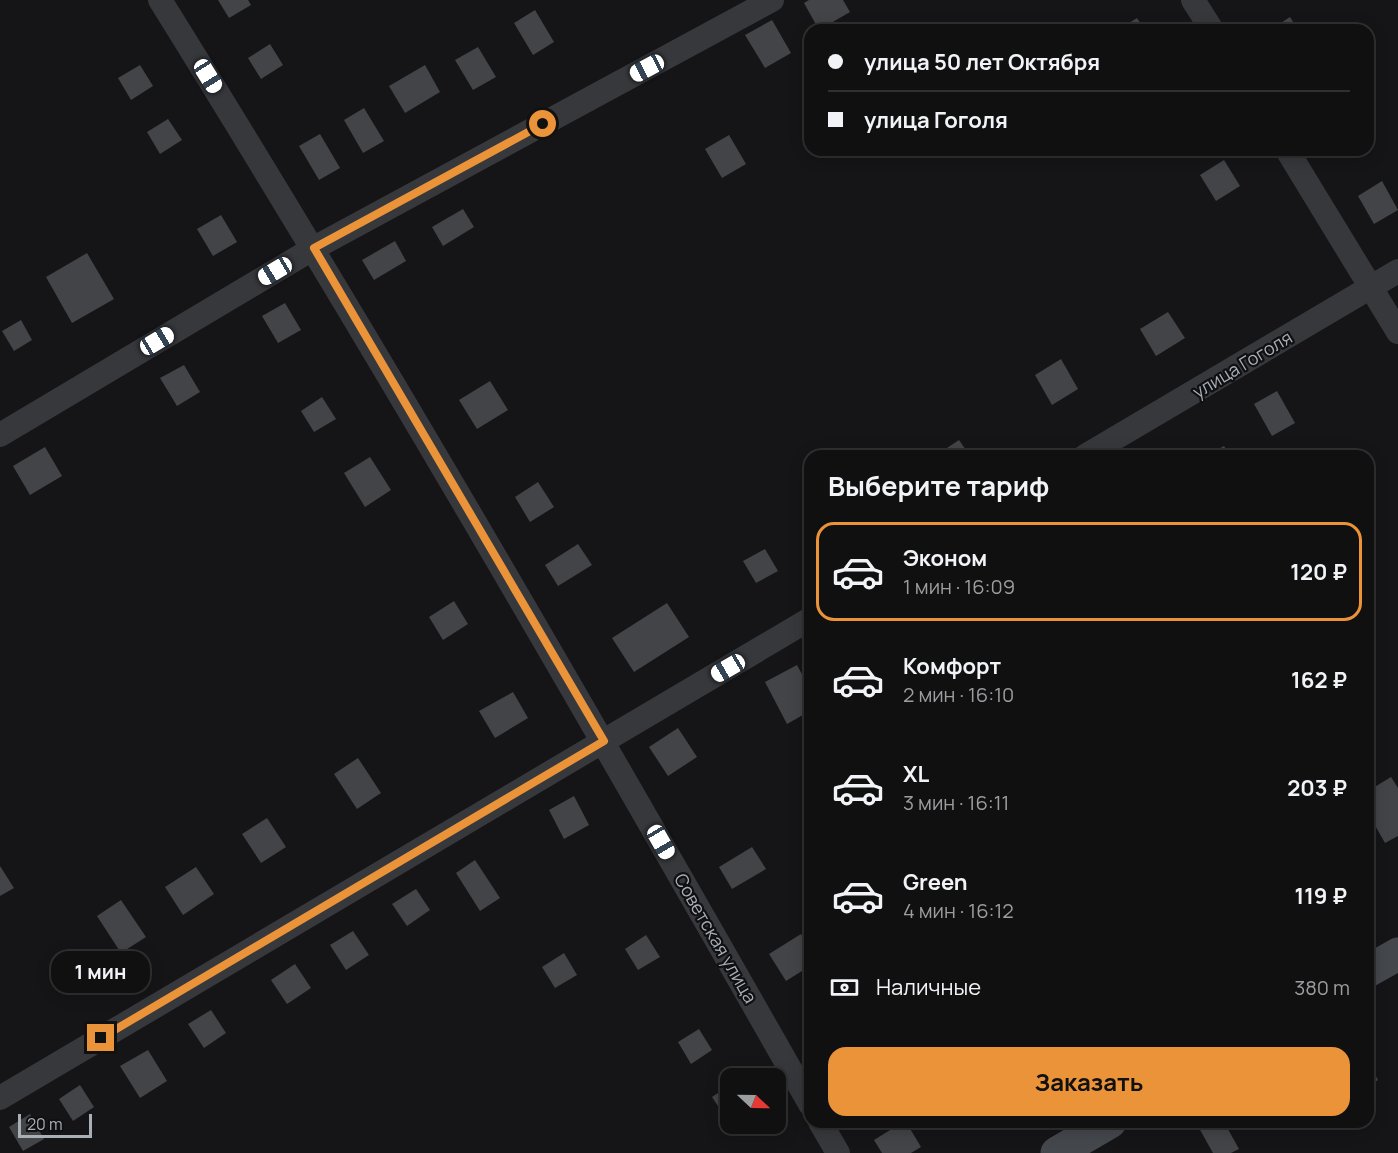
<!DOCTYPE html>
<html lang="ru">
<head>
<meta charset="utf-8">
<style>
	body { margin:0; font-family:Manrope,sans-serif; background:#1e1e1f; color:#f1f3f6; height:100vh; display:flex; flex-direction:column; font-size:22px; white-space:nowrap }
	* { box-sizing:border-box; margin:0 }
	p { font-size:20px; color:#9c9d9f }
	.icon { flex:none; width:33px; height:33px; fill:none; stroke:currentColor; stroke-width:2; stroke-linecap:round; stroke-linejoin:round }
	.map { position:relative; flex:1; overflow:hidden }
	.panel { position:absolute; left:804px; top:450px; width:570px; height:678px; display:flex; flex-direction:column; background:#101011; border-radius:18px; box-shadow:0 3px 15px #0003,0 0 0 2px #303031 }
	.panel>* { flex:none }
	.hud { position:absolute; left:804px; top:24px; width:570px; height:132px; border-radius:18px; box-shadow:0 3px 15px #0003,0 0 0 2px #303031; display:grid; align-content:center; height:132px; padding:0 24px; background:#101011 }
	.needle { width:39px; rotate:112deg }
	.controls { position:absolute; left:720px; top:1068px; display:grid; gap:12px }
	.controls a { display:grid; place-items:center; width:66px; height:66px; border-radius:12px; background:#101011; box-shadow:0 3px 15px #0003,0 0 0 2px #303031; font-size:30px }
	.scale { position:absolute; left:18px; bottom:15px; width:74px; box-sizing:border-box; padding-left:6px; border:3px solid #a8afb7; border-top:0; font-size:16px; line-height:21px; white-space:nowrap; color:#a8afb7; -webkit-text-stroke:4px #101012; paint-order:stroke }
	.end { position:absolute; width:27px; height:27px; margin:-14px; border:8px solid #eb9339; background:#111; box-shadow:0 0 0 3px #111 }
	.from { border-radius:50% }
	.bubble { position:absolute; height:42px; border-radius:18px; background:#101011; box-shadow:0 3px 15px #0003,0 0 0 2px #303031; font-size:20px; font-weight:700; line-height:42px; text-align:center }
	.car { position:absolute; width:18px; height:36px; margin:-18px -9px; border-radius:8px; box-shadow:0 0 4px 2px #0007; background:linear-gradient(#fff 24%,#345 0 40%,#fff 0 76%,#345 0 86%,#fff 0) }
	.hud b { display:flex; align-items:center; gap:21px; height:57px; font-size:22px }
	.hud b+b { border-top:2px solid #303031 }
	.hud i { width:15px; height:15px; background:#f1f3f6 }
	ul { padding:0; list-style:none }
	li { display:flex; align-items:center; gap:18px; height:99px; margin:0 12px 9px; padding:0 12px; border:3px solid transparent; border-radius:18px }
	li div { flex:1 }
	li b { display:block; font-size:22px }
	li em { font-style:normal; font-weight:700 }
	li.selected { border-color:#eb9339 }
	li>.icon { width:54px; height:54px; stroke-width:1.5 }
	h2 { padding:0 24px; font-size:27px; line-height:72px }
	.pay { display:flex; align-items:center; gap:15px; height:66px; padding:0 24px; font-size:22px }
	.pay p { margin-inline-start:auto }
	.primary-button { display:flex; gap:12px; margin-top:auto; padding:12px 24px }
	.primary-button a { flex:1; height:69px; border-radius:18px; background:#eb9339; color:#111; font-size:24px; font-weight:700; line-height:69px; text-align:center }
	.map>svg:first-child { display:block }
	.building { fill:#424447 }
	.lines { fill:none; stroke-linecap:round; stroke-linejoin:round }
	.minor { stroke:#36383c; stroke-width:24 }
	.secondary { stroke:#44474c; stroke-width:33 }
	.route { stroke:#eb9339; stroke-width:8 }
	.labels { text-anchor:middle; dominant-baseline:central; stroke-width:4.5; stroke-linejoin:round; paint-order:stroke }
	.street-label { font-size:18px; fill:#a8afb7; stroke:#101012 }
</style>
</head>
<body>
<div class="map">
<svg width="1398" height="1153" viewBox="0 0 1398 1153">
	<rect width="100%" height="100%" fill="#151517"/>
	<g class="building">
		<polygon points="218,0 248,0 251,5 229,18"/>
		<polygon points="809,0 843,0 850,12 819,30 804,3"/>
		<polygon points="535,10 554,42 533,55 514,23"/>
		<polygon points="1290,17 1298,30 1270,30"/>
		<polygon points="1137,18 1145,30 1118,30"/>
		<polygon points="772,20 791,53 765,68 745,35"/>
		<polygon points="270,44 283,65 261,79 248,58"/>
		<polygon points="478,47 496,77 473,90 455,60"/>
		<polygon points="140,65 153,86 131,100 118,78"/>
		<polygon points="425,65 440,92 405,113 389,86"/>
		<polygon points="364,108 384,141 363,153 344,120"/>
		<polygon points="168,119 182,140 160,154 147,132"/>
		<polygon points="320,134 340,168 319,180 299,146"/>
		<polygon points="729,135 746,164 722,178 705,149"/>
		<polygon points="1224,160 1240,186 1216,201 1200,175"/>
		<polygon points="1382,181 1398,210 1374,224 1358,196"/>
		<polygon points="463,209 474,227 443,246 432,227"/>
		<polygon points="221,215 237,242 213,256 197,229"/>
		<polygon points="395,241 406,261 374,280 362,260"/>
		<polygon points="87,253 114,299 72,323 46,277"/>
		<polygon points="285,303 301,330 278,343 262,316"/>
		<polygon points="1168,312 1185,338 1156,356 1140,329"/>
		<polygon points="21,320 32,340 14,351 2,331"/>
		<polygon points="1061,359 1078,389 1052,405 1035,375"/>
		<polygon points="184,365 200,392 177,406 160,378"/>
		<polygon points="490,381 508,410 477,429 459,400"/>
		<polygon points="1277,391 1295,423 1272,436 1254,404"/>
		<polygon points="322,397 336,419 314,432 301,411"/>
		<polygon points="959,440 970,456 935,456"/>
		<polygon points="1224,446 1230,456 1206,456"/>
		<polygon points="45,447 62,476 30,495 13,466"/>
		<polygon points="370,457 391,490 365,507 344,473"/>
		<polygon points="538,482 554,507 530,522 515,497"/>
		<polygon points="810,522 810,540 803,526"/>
		<polygon points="578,544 592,565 558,586 545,565"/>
		<polygon points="765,549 778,571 756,583 743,561"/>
		<polygon points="454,601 468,624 443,640 429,617"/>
		<polygon points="667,603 689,637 634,672 612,638"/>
		<polygon points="797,665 810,689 810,711 787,724 765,682"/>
		<polygon points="513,692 528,718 495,738 479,711"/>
		<polygon points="678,728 697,757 668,776 649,747"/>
		<polygon points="358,758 381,793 357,809 334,774"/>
		<polygon points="1391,777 1398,788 1398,836 1385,843 1368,813 1368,791"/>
		<polygon points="574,796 589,825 564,839 549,810"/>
		<polygon points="267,818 286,847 261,863 242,834"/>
		<polygon points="752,847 766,869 732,889 719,867"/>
		<polygon points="475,860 500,898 480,911 456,873"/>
		<polygon points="0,866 14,888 0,896"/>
		<polygon points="196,867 214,894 183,915 165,887"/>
		<polygon points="416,889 430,910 407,926 392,904"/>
		<polygon points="121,900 146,937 121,953 97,916"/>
		<polygon points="353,931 369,955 346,970 330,945"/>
		<polygon points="801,934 810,949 810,966 786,981 769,954"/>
		<polygon points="646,935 660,957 638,970 625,949"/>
		<polygon points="564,953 577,975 555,988 542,967"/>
		<polygon points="295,964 311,988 287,1004 271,980"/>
		<polygon points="211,1010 226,1033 204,1048 188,1024"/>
		<polygon points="699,1029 712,1050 691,1064 678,1042"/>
		<polygon points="148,1050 167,1081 140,1098 120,1066"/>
		<polygon points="1368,1062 1378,1080 1368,1087"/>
		<polygon points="80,1085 94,1107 73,1121 59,1099"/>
		<polygon points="730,1085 730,1111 724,1115 712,1097"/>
		<polygon points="30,1114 44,1139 23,1151 9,1127"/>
		<polygon points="903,1122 906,1122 921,1147 911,1153 882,1153 874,1140"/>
		<polygon points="1209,1122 1224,1122 1239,1149 1231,1153 1213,1153 1199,1128"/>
	</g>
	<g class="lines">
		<g class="minor">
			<path d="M160,0C386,363 599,733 810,1104"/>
			<polyline points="1193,0 1212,30"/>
			<polyline points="1287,150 1398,332"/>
			<polyline points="0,435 314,248 772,0"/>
			<polyline points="1085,456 1398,271"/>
			<polyline points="0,1098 810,619"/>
			<polyline points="820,1122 838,1153"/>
		</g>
		<g class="secondary">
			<polyline points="1368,971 1398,954"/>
			<polyline points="1057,1153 1110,1122"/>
		</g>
	</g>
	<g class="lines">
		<polyline class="route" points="101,1038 604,741 314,248 543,124"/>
	</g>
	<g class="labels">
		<g class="street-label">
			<text transform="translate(1242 364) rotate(-31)">улица Гоголя</text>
			<text transform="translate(716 938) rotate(60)">Советская улица</text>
		</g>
	</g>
</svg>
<div class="controls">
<a><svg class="needle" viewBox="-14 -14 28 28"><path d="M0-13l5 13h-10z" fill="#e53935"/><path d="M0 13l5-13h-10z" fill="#9c9d9f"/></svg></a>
</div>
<div class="scale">20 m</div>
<i class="end from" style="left:543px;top:124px"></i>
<i class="end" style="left:101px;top:1038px"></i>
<div class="bubble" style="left:51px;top:951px;width:99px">1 мин</div>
<i class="car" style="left:647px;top:68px;rotate:242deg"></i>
<i class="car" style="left:208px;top:76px;rotate:148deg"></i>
<i class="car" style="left:275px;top:271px;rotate:239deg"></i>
<i class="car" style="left:157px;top:341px;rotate:59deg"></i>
<i class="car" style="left:728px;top:668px;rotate:240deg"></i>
<i class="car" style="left:661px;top:842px;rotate:150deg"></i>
<div class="hud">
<b><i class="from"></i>улица 50 лет Октября</b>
<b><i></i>улица Гоголя</b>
</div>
<section class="panel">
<h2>Выберите тариф</h2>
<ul>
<li class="selected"><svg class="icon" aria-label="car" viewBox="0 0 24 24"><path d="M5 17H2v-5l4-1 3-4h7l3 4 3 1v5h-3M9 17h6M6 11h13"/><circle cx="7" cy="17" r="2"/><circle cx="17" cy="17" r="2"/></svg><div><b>Эконом</b><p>1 мин · 16:09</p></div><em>120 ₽</em></li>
<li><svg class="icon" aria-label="car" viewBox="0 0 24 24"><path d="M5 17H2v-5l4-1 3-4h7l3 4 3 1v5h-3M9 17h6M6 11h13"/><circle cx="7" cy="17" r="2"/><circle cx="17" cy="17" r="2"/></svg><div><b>Комфорт</b><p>2 мин · 16:10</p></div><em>162 ₽</em></li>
<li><svg class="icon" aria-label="car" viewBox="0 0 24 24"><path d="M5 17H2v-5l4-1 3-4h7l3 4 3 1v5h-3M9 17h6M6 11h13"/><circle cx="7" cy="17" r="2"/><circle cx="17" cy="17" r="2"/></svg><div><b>XL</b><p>3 мин · 16:11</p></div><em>203 ₽</em></li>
<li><svg class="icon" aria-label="car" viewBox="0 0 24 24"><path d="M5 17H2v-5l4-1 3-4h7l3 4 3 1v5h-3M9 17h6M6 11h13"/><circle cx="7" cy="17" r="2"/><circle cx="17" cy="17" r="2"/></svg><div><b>Green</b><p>4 мин · 16:12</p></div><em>119 ₽</em></li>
</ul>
<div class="pay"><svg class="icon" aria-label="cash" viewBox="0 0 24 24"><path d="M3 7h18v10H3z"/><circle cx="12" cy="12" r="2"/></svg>Наличные<p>380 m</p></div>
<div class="primary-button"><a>Заказать</a></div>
</section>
</div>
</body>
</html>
